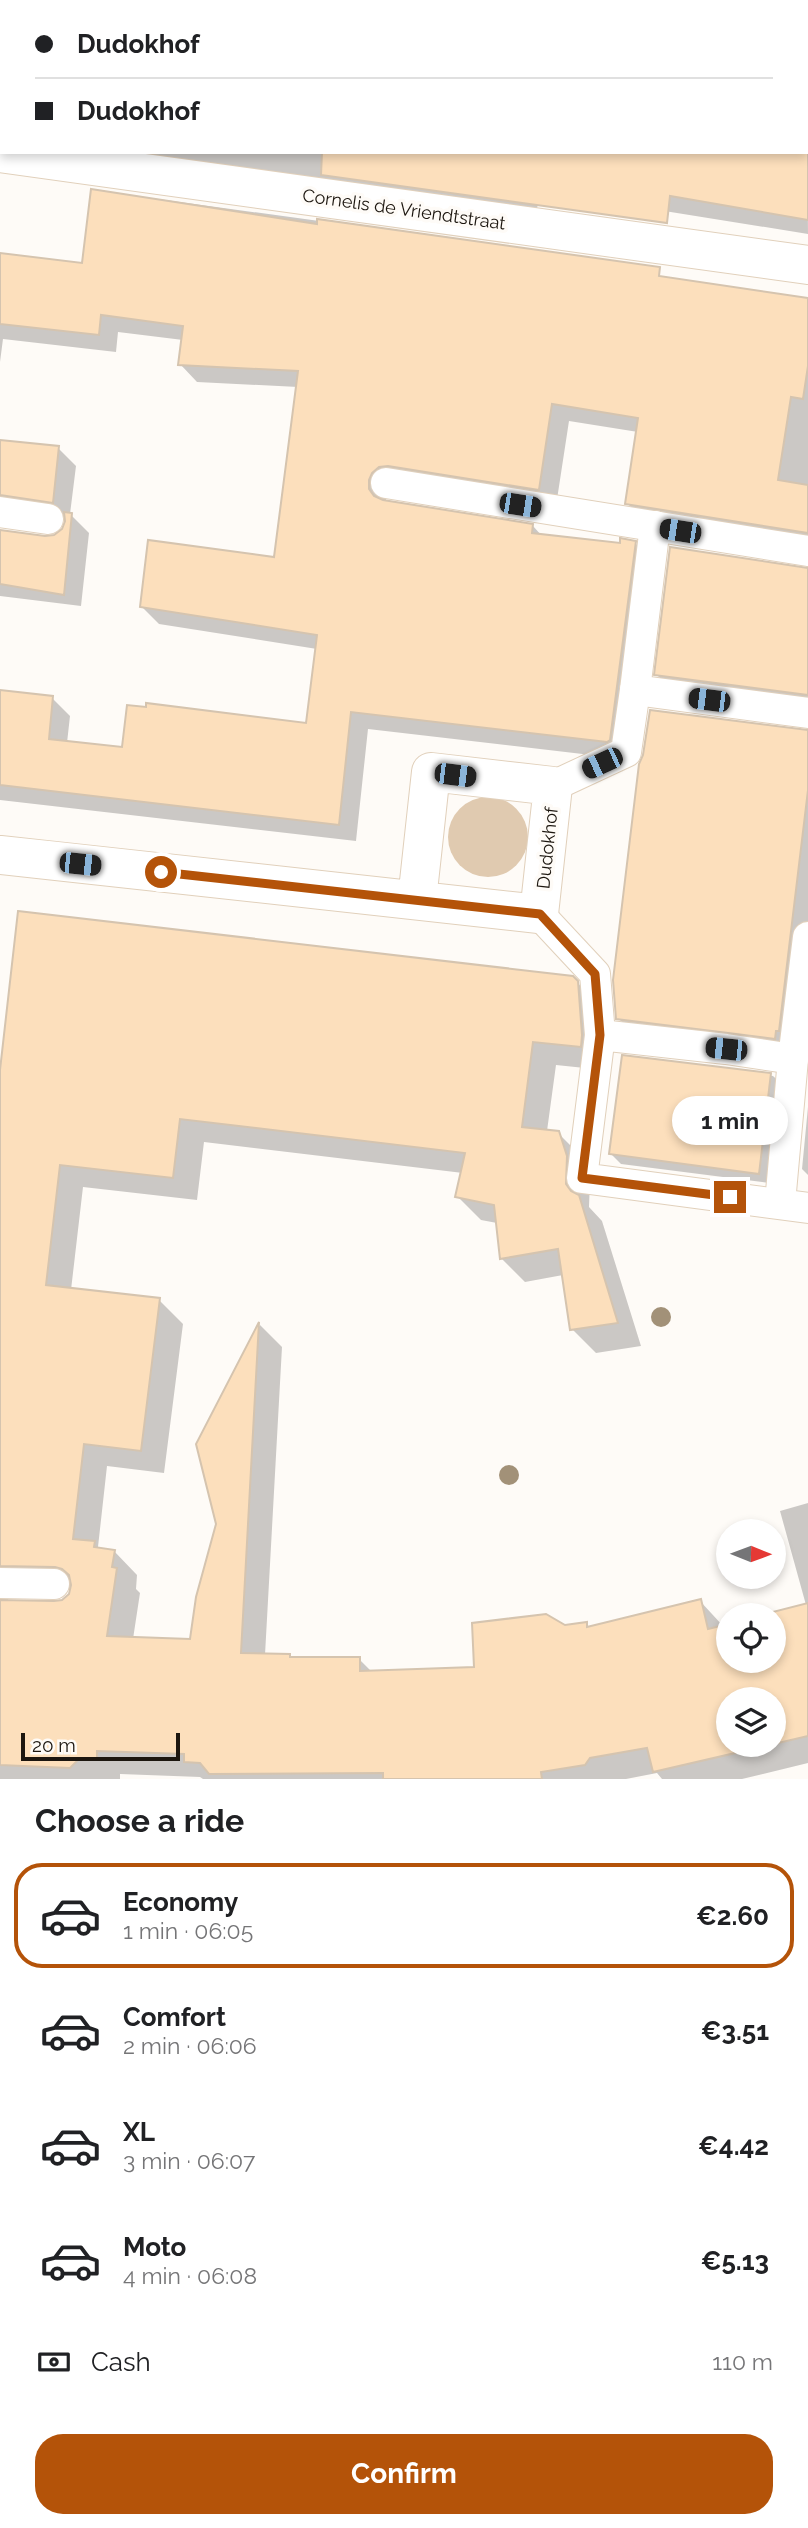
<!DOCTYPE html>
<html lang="en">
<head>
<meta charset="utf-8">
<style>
	body { margin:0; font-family:Raleway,sans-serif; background:#f6f6f6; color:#202124; height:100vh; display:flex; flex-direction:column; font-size:26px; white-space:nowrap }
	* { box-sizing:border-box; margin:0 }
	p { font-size:23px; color:#757577 }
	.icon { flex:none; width:38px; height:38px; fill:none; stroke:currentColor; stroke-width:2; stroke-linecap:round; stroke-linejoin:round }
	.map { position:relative; height:1779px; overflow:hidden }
	.panel { display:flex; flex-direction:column; background:#fff; flex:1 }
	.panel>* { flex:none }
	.banner { position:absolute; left:0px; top:0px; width:808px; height:154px; box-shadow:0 4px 10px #0003; display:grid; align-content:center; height:154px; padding:0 35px; background:#fff }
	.needle { width:46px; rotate:91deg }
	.buttons { position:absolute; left:716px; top:1519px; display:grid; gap:14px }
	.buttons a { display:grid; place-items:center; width:70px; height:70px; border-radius:50%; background:#fff; box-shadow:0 4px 10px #0003; font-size:35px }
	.scale { position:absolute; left:21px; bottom:18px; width:159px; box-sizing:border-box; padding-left:7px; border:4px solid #1c160f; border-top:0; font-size:19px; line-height:24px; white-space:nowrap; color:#1c160f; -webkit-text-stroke:5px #fefbf7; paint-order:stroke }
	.end { position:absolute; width:32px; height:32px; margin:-16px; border:9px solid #b45309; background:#fff; box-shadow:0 0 0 4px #fff }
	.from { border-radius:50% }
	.bubble { position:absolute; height:49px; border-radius:24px; background:#fff; box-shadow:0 4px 10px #0003; font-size:23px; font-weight:700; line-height:49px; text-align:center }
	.car { position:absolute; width:21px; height:42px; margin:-21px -10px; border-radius:9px; box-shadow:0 0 5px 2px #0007; background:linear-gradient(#222 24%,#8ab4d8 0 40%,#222 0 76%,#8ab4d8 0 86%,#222 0) }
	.banner b { display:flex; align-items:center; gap:24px; height:66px; font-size:26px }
	.banner b+b { border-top:2px solid #e0e0e0 }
	.banner i { width:18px; height:18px; background:#202124 }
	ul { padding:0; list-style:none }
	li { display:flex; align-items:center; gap:21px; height:105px; margin:0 14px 10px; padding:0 21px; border:4px solid transparent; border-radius:28px }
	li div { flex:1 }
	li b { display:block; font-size:26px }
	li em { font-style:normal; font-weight:700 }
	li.current { border-color:#b45309 }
	li>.icon { width:63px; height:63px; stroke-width:1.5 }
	h2 { padding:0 35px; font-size:32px; line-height:84px }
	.pay { display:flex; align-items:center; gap:18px; height:77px; padding:0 35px; font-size:26px }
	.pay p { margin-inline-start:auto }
	.cta { display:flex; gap:14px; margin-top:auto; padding:14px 35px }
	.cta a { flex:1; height:80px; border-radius:28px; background:#b45309; color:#fff; font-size:28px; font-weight:700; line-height:80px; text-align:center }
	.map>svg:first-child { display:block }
	.green { fill:#e0cab0 }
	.shadow { fill:#0003; fill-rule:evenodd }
	.building { fill:#fcdfbc; stroke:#d5c4af; stroke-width:2 }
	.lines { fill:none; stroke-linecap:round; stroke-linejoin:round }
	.service-casing { stroke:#e1d0bb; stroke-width:32 }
	.minor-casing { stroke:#e1d0bb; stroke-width:40 }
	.service { stroke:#fff; stroke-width:30 }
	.minor { stroke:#fff; stroke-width:38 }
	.tree { fill:#a29178 }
	.route { stroke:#b45309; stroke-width:9 }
	.labels { text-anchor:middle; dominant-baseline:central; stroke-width:7; stroke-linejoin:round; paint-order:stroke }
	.street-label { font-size:18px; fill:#1c160f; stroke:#fefbf7 }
</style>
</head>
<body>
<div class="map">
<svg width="808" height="1779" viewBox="0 0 808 1779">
	<rect width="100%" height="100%" fill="#fefbf7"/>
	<circle class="green" cx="488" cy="837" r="40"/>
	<g class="shadow">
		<polygon points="0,0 306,0 2,2 2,111"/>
		<polygon points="568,0 797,0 798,2 580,2"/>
		<polygon points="807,102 808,234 540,191 535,221 108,152 807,152"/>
		<polygon points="93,190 508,247 808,309 808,547 645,521 627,503 638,432 569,421 556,506 386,498 386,502 533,526 542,536 621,545 635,543 652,560 625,759 368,729 356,841 0,800 0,692 52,698 70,716 67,743 123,749 308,725 317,649 159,624 141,606 276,559 298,387 197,382 180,364 183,340 118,332 116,352 3,339 0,362 0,255 83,265"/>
		<polygon points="0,441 58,448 76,466 70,514 89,533 81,606 0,596 0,531 45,538 56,537 64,530 67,518 20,511 4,518 0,527"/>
		<polygon points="808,570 808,710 674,692 656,674"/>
		<polygon points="808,732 808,952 795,1056 636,1036 618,1018"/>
		<path d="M572,977L601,1007L604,1070L556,1065L547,1131L558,1133L582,1157L590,1181L589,1207L602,1221L641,1346L596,1353L572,1329L563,1275L525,1282L501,1258L497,1223L481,1220L457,1196L463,1173L204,1142L197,1200L83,1187L71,1290L159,1300L183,1324L164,1473L107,1466L98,1547L101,1550L114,1551L137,1575L136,1589L140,1593L133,1639L191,1640L218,1524L198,1444L260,1325L282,1347L265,1655H290L293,1659H359L373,1673L476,1669L565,1627L586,1624L591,1628L700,1601L724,1627L728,1626V1661H774V1615H768L806,1605L780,1511L808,1503V1763L742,1779H662L657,1773L626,1779H203L200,1777L120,1774V1779H0V1080ZM24,1588L72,1589L70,1595L63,1601L7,1602L9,1597ZM728,1699H774V1745H728Z"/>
		<polygon points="623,1057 773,1076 784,1086 769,1183 621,1164 611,1154"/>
		<polygon points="808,1107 808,1175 802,1169"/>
	</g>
	<g class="building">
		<polygon points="322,152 808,152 808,220 670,196 667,223 321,175"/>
		<polygon points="91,189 317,224 317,219 660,267 659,276 808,298 808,366 803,399 791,397 778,480 808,485 808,533 625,504 638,418 552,404 539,490 388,466 379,467 372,473 369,480 369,489 374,496 383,500 533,524 532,533 620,543 620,538 636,541 610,740 607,742 351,712 339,825 0,785 0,690 53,696 49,739 122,747 127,705 146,707 146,703 306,723 317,635 140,607 148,540 274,557 298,371 178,365 183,326 101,315 99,335 0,324 0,253 82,263"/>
		<polygon points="0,440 59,446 53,503 0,495"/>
		<polygon points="64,512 72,513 64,595 0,584 0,530 45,536 54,535 62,529 65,521"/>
		<polygon points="670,547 808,568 808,695 654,675"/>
		<polygon points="650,710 808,730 808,790 779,1031 776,1031 775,1039 616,1019 613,980 639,764 643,755"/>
		<polygon points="18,911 573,976 578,981 582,1035 581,1047 533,1042 522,1127 559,1131 567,1156 566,1184 571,1191 579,1195 618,1323 570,1330 558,1249 500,1259 494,1205 455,1197 465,1153 180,1119 173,1178 60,1165 46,1285 160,1298 141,1451 84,1444 73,1539 95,1541 94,1547 115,1550 112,1567 117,1568 107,1636 190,1639 196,1597 216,1524 196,1444 259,1322 241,1653 290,1654 290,1657 360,1657 360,1671 474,1667 472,1623 546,1614 565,1625 587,1622 587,1627 701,1599 708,1629 728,1624 728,1661 774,1661 774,1615 761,1615 808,1603 808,1736 774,1744 774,1699 728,1699 728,1745 770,1745 653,1772 647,1748 590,1758 585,1765 541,1772 542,1779 383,1779 383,1773 209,1774 200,1763 184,1762 184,1754 97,1751 97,1759 80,1758 70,1768 0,1765 0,1600 54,1601 62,1600 69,1594 71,1585 69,1575 62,1569 55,1567 0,1566 0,1070"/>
		<polygon points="622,1055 771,1073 759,1174 609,1154"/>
	</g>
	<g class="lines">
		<g class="service-casing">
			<g id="service">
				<polyline points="386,483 808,551"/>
				<polyline points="0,512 48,519"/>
				<polyline points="655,526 635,690 808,713"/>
				<polyline points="553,786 626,752 635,690"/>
				<polyline points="539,914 595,974 600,1035"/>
				<polyline points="793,1059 726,1049 600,1035 582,1178 808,1208"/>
				<polyline points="780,1203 793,1059 808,937"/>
				<polyline points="0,1583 54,1584"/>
			</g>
		</g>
		<g class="minor-casing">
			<g id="minor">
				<polyline points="0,153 808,265"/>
				<path d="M0,855C180,874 360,894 539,914L553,786L431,772L417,900"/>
			</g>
		</g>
		<use href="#service" class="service"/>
		<use href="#minor" class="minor"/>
	</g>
	<g class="tree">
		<circle cx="661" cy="1317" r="10"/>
		<circle cx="509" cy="1475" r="10"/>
	</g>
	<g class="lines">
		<polyline class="route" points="161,872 540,914 595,974 600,1035 582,1178 730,1197"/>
	</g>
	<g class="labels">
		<g class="street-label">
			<text transform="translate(404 209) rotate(8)">Cornelis de Vriendtstraat</text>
			<text transform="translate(547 848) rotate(-84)">Dudokhof</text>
		</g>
	</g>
</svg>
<div class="buttons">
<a><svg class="needle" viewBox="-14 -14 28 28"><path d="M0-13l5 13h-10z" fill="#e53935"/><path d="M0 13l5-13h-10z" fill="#757577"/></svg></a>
<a><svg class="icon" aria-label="locate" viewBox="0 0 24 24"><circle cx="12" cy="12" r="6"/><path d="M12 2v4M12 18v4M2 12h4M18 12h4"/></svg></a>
<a><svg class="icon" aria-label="layers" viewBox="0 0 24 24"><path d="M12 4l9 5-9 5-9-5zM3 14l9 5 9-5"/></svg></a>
</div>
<div class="scale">20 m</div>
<i class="end from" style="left:161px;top:872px"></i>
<i class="end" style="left:730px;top:1197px"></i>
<div class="bubble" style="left:672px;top:1096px;width:116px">1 min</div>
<i class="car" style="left:520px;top:505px;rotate:99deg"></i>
<i class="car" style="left:680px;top:531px;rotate:279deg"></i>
<i class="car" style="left:709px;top:700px;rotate:277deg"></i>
<i class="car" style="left:602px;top:763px;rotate:245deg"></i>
<i class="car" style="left:455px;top:775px;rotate:97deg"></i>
<i class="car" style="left:80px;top:864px;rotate:96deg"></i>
<i class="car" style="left:726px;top:1049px;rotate:276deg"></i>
<div class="banner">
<b><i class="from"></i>Dudokhof</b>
<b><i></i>Dudokhof</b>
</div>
</div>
<section class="panel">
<h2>Choose a ride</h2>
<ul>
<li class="current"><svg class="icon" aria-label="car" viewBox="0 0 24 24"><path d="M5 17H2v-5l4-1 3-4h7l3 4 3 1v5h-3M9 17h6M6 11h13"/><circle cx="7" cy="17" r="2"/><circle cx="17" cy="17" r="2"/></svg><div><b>Economy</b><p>1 min · 06:05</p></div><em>€2.60</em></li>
<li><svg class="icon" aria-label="car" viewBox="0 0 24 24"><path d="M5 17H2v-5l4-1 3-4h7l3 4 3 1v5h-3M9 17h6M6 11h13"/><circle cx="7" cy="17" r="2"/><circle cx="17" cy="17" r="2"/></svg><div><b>Comfort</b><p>2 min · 06:06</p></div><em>€3.51</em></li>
<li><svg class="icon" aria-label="car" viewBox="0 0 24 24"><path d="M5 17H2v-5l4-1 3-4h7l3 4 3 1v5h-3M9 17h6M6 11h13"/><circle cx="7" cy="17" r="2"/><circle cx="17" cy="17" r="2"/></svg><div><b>XL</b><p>3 min · 06:07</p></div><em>€4.42</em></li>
<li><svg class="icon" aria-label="car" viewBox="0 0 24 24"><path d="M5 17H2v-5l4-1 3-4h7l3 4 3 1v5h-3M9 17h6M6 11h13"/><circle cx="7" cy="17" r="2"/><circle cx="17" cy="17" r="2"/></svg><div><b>Moto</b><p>4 min · 06:08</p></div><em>€5.13</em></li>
</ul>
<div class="pay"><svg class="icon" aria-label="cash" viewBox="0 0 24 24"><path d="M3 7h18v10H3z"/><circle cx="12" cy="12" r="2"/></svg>Cash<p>110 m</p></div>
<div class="cta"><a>Confirm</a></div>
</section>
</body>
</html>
